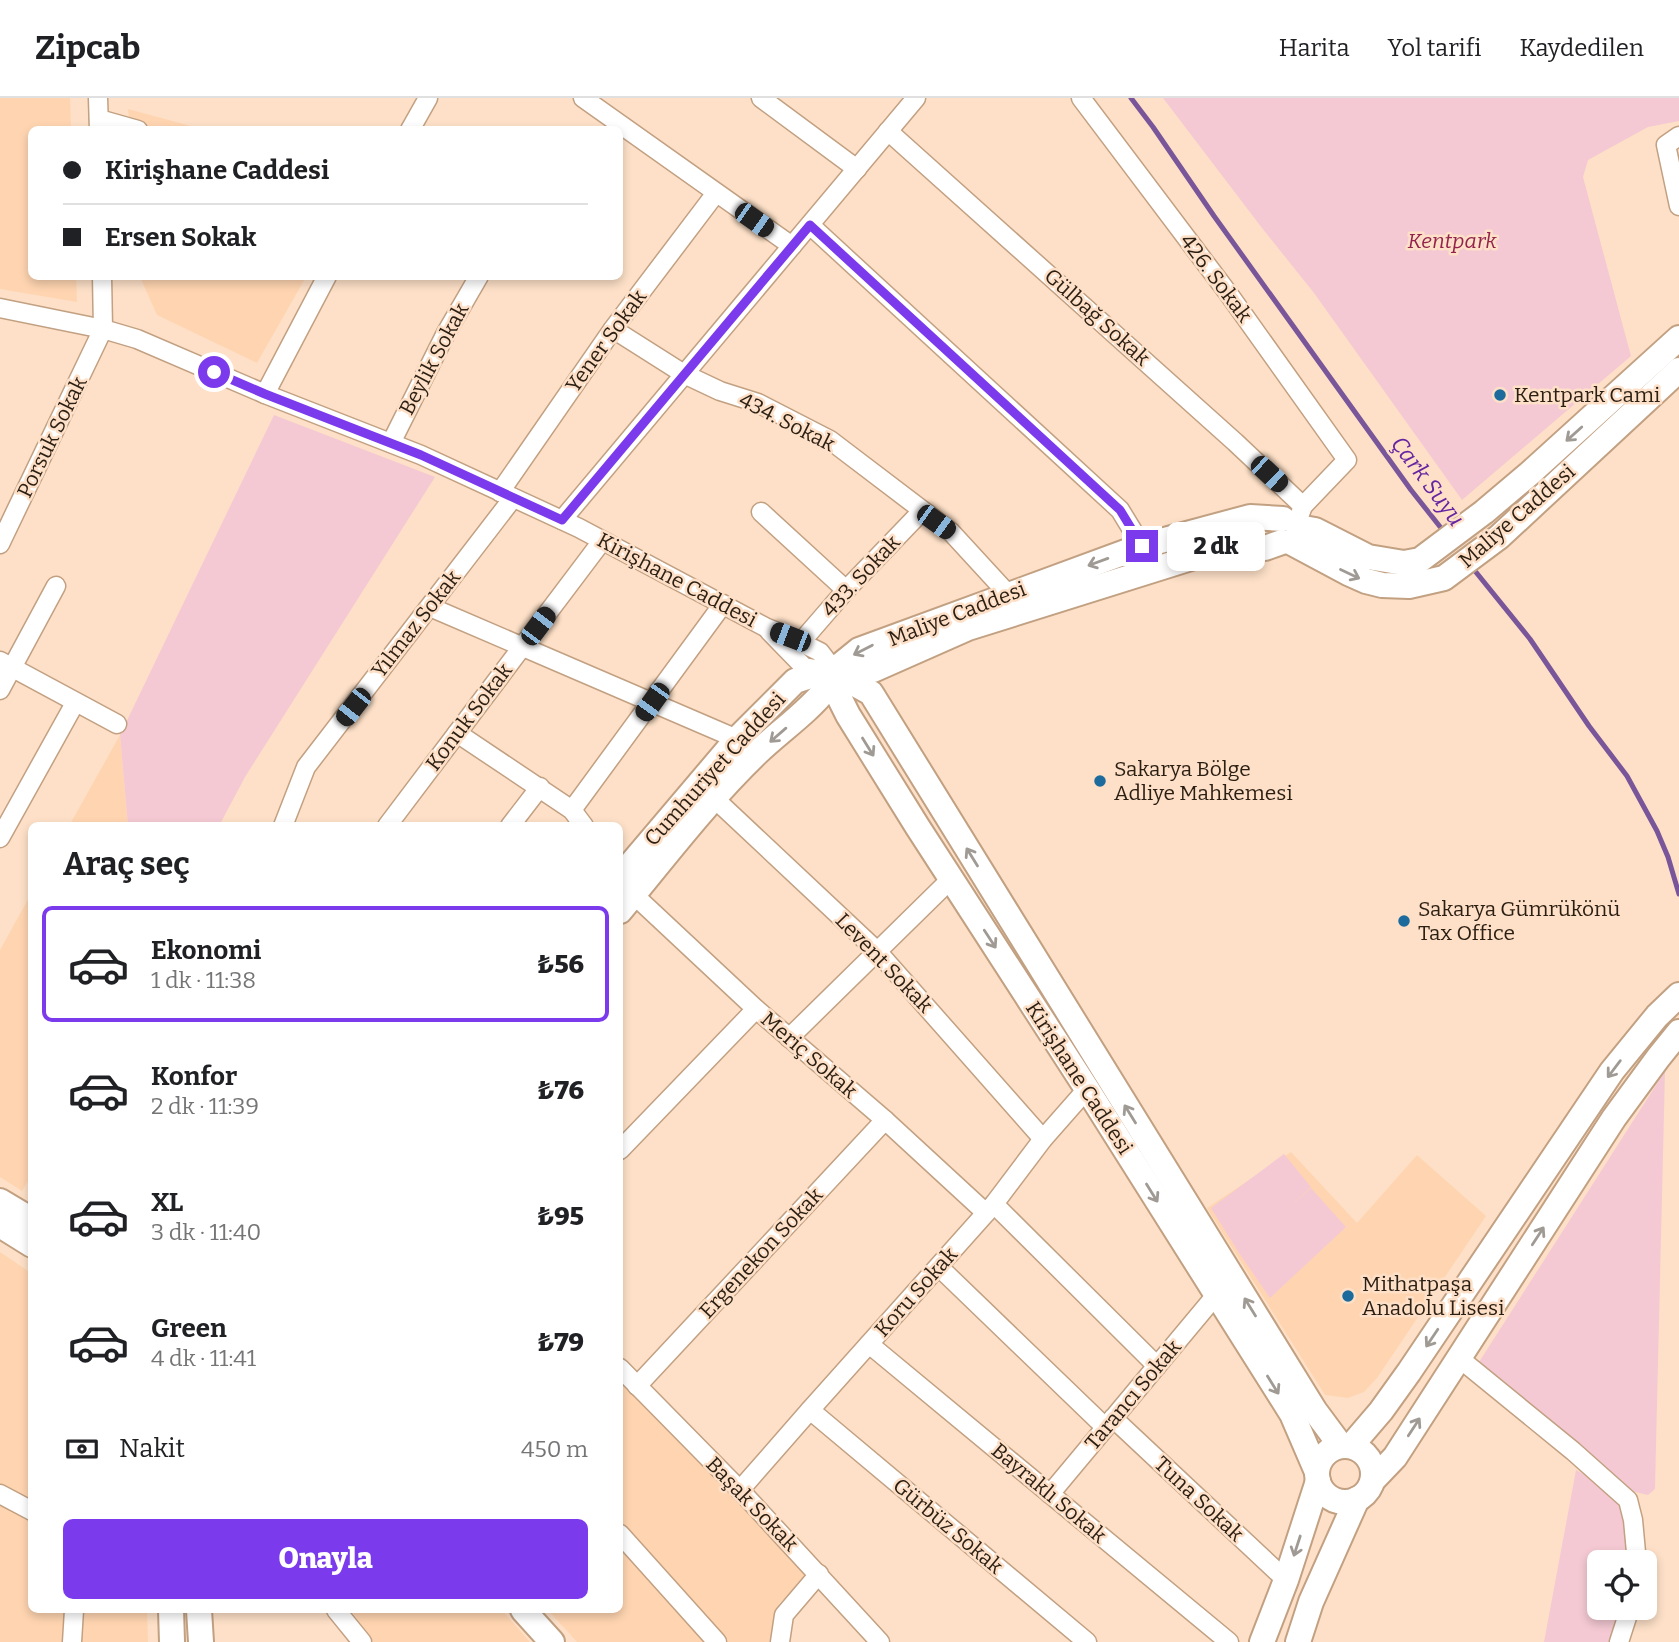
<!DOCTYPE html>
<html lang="tr">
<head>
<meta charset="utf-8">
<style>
	body { margin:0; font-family:Bitter,serif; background:#f6f6f6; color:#202124; height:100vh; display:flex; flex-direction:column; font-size:26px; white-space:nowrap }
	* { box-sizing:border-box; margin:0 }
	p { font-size:23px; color:#757577 }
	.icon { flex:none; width:38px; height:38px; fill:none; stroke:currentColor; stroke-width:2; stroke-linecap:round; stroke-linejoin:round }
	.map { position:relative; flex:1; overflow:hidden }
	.drawer { position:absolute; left:28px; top:724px; width:595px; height:791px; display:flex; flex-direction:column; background:#fff; border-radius:10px; box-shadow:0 4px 10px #0003 }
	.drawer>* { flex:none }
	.hud { position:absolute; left:28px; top:28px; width:595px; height:154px; border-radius:10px; box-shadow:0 4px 10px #0003; display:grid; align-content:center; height:154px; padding:0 35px; background:#fff }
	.fabs { position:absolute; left:1587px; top:1452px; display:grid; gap:14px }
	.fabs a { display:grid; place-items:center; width:70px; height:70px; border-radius:10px; background:#fff; box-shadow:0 4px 10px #0003; font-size:35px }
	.end { position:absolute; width:32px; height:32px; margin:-16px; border:9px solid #7c3aed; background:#fff; box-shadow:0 0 0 4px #fff }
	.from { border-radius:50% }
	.bubble { position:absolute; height:49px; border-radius:10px; background:#fff; box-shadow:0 4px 10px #0003; font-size:23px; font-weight:800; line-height:49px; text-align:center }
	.car { position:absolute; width:21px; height:42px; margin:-21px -10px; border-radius:9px; box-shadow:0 0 5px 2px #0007; background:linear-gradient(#222 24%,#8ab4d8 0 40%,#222 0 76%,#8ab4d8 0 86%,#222 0) }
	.hud b { display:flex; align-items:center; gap:24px; height:66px; font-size:26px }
	.hud b+b { border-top:2px solid #e0e0e0 }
	.hud i { width:18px; height:18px; background:#202124 }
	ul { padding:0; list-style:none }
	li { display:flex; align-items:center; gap:21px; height:116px; margin:0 14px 10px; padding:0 21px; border:4px solid transparent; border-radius:10px }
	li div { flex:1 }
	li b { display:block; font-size:26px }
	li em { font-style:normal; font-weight:800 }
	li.current { border-color:#7c3aed }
	li>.icon { width:63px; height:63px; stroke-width:1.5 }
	h2 { padding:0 35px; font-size:32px; line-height:84px }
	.pay { display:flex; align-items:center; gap:18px; height:77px; padding:0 35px; font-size:26px }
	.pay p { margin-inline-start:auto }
	.cta { display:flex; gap:14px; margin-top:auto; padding:14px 35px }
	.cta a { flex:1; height:80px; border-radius:10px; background:#7c3aed; color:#fff; font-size:28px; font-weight:800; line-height:80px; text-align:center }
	header { display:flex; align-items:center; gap:42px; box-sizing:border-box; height:98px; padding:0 35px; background:#fff; border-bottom:2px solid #e0e0e0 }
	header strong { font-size:33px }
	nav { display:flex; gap:38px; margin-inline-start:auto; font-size:24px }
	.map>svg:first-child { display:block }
	.built { fill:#ffd5b1 }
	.green { fill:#f4c9d3 }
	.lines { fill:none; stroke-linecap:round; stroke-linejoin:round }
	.stream { stroke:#79559a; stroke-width:5 }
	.minor-casing { stroke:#c2a082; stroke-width:21 }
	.secondary-casing { stroke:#c2a082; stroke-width:28 }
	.minor { stroke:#fff; stroke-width:18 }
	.secondary { stroke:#fff; stroke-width:24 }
	.oneway { stroke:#a09a94 }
	.route { stroke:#7c3aed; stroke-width:9 }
	.poi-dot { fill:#1d6a9c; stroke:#fde0c7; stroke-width:2.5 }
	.labels { text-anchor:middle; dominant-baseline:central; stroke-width:5; stroke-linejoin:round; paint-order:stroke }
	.park-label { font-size:21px; font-style:italic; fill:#93234d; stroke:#fde0c7 }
	.street-label { font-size:21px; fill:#2b1e12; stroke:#fde0c7 }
	.poi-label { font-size:21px; fill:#2b1e12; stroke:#fde0c7; text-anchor:start }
	.water-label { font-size:23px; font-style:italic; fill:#6624a2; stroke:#fde0c7 }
</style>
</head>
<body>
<header>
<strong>Zipcab</strong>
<nav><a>Harita</a><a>Yol tarifi</a><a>Kaydedilen</a></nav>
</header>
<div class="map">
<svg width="1679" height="1544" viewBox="0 0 1679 1544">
	<rect width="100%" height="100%" fill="#fde0c7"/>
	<g class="built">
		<polygon points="0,0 70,0 71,31 32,32 32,178 76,179 77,204 0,191"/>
		<polygon points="128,11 202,31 130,31"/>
		<polygon points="140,179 140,178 306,179 257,265 157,217"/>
		<polygon points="120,637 128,728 69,728"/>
		<polygon points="31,796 32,1076 22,1093 0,1079 0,852"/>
		<polygon points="1291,1054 1357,1125 1417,1057 1486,1118 1377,1280 1364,1294 1348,1300 1325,1297 1207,1110"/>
		<polygon points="0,1154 31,1175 32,1512 147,1512 148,1544 0,1544"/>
		<polygon points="620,1281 812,1478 779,1505 772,1544 577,1544 548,1512 620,1512"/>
		<polygon points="351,1512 502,1512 530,1544 373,1544"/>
	</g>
	<g class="green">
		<polygon points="1163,0 1679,0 1679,23 1648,29 1588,62 1583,79 1631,258 1462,402 1314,195 1262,130"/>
		<polygon points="274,317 435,379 245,679 219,728 128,728 120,637"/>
		<polygon points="1665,973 1655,1391 1648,1397 1635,1394 1619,1384 1479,1264"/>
		<polygon points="1284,1056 1311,1089 1287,1111 1311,1090 1346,1129 1270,1200 1239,1155 1211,1110"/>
		<polygon points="1576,1372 1603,1387 1610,1394 1622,1413 1630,1433 1630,1465 1600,1465 1600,1510 1623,1510 1617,1544 1544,1544"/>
	</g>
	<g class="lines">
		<g class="stream">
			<polyline points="1131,0 1153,29 1214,118 1411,392 1445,435"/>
			<polyline points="1471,468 1530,541 1589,628 1627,678 1657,733 1668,759 1679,796"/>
		</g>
		<g class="minor-casing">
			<g id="minor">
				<polyline points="98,0 99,32"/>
				<polyline points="583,0 792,148"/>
				<polyline points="761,0 857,71"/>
				<polyline points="1081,0 1228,195 1347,362 1303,408 1299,419"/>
				<polyline points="99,21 138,32"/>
				<polyline points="410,32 428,0"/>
				<polyline points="888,33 1235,344 1303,408"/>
				<polyline points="1679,38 1666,47 1679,108"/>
				<polyline points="810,127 1120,412 1142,448"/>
				<polyline points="0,210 103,231 137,241 265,296 421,357 579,430 767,530 790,539 820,554 830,567"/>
				<polyline points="613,231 684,276 720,293 758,305 830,342 951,434 1008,496"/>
				<polyline points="265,296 327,178"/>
				<polyline points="391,345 446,235 479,178"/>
				<polyline points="500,394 613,231 716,95"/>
				<polyline points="761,414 846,492"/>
				<polyline points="562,422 916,0"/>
				<polyline points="0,446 103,231 102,178"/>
				<polyline points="430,509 737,641"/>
				<polyline points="769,533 804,569 821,572"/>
				<polyline points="801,544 846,492 922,413"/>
				<polyline points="0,563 117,626"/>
				<polyline points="0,592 56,488"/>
				<polyline points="457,635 572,712 584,728"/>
				<polyline points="715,701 877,853 1043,1041"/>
				<polyline points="572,712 723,506"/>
				<polyline points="283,728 306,669 513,400"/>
				<polyline points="387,728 602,443"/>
				<polyline points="510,728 540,689"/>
				<polyline points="0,740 75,605"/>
				<polyline points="633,796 756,911 885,1022 986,1115"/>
				<polyline points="789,940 951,781"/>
				<polyline points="620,1052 756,911"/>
				<polyline points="994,1106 1157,1268"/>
				<polyline points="939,1169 1105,1329"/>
				<polyline points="869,1246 1229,1544"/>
				<polyline points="1459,1260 1573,1353 1628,1402 1633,1422 1637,1465"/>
				<polyline points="620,1270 740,1392 880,1544"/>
				<polyline points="637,1288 885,1022"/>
				<polyline points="810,1312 1087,1544"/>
				<polyline points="1113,1320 1286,1482"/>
				<polyline points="740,1392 810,1312 994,1106 1043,1041 1087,991"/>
				<polyline points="0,1396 32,1413"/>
				<polyline points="1050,1396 1216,1197"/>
				<polyline points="620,1436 717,1544"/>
				<polyline points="336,1512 362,1544"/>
				<polyline points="72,1544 74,1512"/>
				<polyline points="780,1544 784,1517 819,1476"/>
				<polyline points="1619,1544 1630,1510"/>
			</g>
		</g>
		<g class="secondary-casing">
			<g id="secondary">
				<polyline points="1298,429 1315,432 1368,459 1404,465 1420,462 1484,414 1529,376 1679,240"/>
				<polyline points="1290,444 1348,475 1366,483 1382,487 1409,488 1444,480 1499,439 1679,272"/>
				<polyline points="838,569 859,552 1142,448 1250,419 1283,421"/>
				<polyline points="842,578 873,572 968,530 1223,450 1265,450 1282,444"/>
				<polyline points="842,579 871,595 1315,1313 1341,1348"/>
				<polyline points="834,589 848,617 917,728 1087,991 1292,1316 1317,1374"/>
				<polyline points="620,779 737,641 795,583 819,575"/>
				<path d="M620,813C664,760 707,703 757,655C780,633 807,615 827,590"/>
				<polyline points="0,1103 32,1122"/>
				<polyline points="0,1127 32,1147"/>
				<circle cx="1345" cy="1376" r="28"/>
				<polyline points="1351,1348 1381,1313 1409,1274 1612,973 1657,918 1679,897"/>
				<polyline points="1373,1382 1395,1359 1614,1020 1658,960 1679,934"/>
				<polyline points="171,1512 172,1544"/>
				<polyline points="199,1512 201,1544"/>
				<polyline points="523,1512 552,1544"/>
				<polyline points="1262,1544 1286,1482 1318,1383"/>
				<polyline points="1298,1544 1311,1504 1357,1401"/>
			</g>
		</g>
		<use href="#minor" class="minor"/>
		<use href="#secondary" class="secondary"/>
	</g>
	<defs><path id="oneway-shaft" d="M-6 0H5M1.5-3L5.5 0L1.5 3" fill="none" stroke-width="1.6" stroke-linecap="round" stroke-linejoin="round" transform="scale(1.75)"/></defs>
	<g class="oneway">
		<use href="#oneway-shaft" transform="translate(1574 336) rotate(138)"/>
		<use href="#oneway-shaft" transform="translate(1098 464) rotate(160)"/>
		<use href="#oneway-shaft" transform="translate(1350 476) rotate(25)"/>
		<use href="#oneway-shaft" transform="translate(863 552) rotate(153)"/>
		<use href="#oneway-shaft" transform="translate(778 637) rotate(139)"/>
		<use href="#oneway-shaft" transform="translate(868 649) rotate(58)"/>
		<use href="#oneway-shaft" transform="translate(972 759) rotate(-122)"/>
		<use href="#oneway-shaft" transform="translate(990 841) rotate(57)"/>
		<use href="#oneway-shaft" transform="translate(1614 971) rotate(127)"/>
		<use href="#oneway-shaft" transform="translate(1130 1016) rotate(-122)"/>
		<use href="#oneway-shaft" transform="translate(1152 1095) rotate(58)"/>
		<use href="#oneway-shaft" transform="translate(1538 1138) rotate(-57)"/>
		<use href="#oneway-shaft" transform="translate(1250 1209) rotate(-122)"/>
		<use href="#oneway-shaft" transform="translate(1432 1240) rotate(124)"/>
		<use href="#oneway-shaft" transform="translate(1273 1287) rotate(58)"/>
		<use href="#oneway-shaft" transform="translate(1414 1329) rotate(-57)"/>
		<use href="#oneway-shaft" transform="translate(1297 1448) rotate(108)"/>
	</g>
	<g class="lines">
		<polyline class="route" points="214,274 265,296 421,357 562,422 810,127 1120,412 1142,448"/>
	</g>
	<g class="poi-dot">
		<circle cx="1500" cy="297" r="7"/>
		<circle cx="1100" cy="683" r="7"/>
		<circle cx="1404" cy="823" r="7"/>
		<circle cx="1348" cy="1198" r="7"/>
	</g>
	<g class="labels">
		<g class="park-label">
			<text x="1452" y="143">Kentpark</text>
		</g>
		<g class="street-label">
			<text transform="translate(1216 180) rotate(53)">426. Sokak</text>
			<text transform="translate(1097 219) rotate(42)">Gülbağ Sokak</text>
			<text transform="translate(606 243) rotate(-54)">Yener Sokak</text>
			<text transform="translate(434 261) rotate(-62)">Beylik Sokak</text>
			<text transform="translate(787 324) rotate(27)">434. Sokak</text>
			<text transform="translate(52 339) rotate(-64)">Porsuk Sokak</text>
			<text transform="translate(1517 418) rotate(-41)">Maliye Caddesi</text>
			<text transform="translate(861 478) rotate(-47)">433. Sokak</text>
			<text transform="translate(677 482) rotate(28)">Kirişhane Caddesi</text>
			<text transform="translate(957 516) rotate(-21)">Maliye Caddesi</text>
			<text transform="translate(416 526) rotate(-52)">Yılmaz Sokak</text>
			<text transform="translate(469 619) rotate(-53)">Konuk Sokak</text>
			<text transform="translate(715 671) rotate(-48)">Cumhuriyet Caddesi</text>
			<text transform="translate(884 865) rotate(46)">Levent Sokak</text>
			<text transform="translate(809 957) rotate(41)">Meriç Sokak</text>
			<text transform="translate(1079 980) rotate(57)">Kirişhane Caddesi</text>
			<text transform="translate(761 1155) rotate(-47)">Ergenekon Sokak</text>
			<text transform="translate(916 1194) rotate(-48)">Koru Sokak</text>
			<text transform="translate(1133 1297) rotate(-50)">Tarancı Sokak</text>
			<text transform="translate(1049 1395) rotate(40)">Bayraklı Sokak</text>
			<text transform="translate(1199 1401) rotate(43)">Tuna Sokak</text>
			<text transform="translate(752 1406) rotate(46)">Başak Sokak</text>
			<text transform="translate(948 1428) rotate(40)">Gürbüz Sokak</text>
		</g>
		<g class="poi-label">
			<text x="1514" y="297">Kentpark Cami</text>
			<text x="1114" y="671">Sakarya Bölge<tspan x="1114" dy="24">Adliye Mahkemesi</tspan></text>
			<text x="1418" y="811">Sakarya Gümrükönü<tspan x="1418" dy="24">Tax Office</tspan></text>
			<text x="1362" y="1186">Mithatpaşa<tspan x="1362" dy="24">Anadolu Lisesi</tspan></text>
		</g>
		<g class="water-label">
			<text transform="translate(1428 383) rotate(53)">Çark Suyu</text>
		</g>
	</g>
</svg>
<div class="fabs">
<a><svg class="icon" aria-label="locate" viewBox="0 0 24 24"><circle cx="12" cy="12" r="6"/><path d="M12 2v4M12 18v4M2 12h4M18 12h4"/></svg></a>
</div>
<i class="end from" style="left:214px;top:274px"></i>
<i class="end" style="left:1142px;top:448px"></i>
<div class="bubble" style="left:1167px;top:424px;width:98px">2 dk</div>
<i class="car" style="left:754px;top:122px;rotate:125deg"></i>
<i class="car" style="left:1269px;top:376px;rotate:133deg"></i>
<i class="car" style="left:936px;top:424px;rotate:126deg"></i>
<i class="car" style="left:538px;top:528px;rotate:37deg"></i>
<i class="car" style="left:790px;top:539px;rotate:291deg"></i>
<i class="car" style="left:652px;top:604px;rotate:216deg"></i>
<i class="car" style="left:353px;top:609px;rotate:218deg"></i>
<div class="hud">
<b><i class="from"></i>Kirişhane Caddesi</b>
<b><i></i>Ersen Sokak</b>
</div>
<section class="drawer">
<h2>Araç seç</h2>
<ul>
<li class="current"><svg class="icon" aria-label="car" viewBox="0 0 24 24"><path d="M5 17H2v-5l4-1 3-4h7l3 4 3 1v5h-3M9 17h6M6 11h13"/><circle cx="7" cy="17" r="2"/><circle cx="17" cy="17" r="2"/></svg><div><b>Ekonomi</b><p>1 dk · 11:38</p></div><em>₺56</em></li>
<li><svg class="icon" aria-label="car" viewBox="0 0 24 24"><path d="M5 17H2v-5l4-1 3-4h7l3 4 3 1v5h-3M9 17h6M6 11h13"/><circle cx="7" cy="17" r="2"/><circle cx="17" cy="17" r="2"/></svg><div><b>Konfor</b><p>2 dk · 11:39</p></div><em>₺76</em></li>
<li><svg class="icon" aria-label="car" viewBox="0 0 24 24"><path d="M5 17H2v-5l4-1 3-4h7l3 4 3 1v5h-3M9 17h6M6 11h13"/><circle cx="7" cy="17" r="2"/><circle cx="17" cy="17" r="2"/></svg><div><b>XL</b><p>3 dk · 11:40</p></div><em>₺95</em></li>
<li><svg class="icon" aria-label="car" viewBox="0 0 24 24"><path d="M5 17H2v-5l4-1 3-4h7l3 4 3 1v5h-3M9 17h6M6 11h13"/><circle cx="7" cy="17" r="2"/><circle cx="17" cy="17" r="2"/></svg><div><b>Green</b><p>4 dk · 11:41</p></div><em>₺79</em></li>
</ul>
<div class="pay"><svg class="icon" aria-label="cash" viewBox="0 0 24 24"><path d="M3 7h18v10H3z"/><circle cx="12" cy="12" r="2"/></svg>Nakit<p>450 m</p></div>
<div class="cta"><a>Onayla</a></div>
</section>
</div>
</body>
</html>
